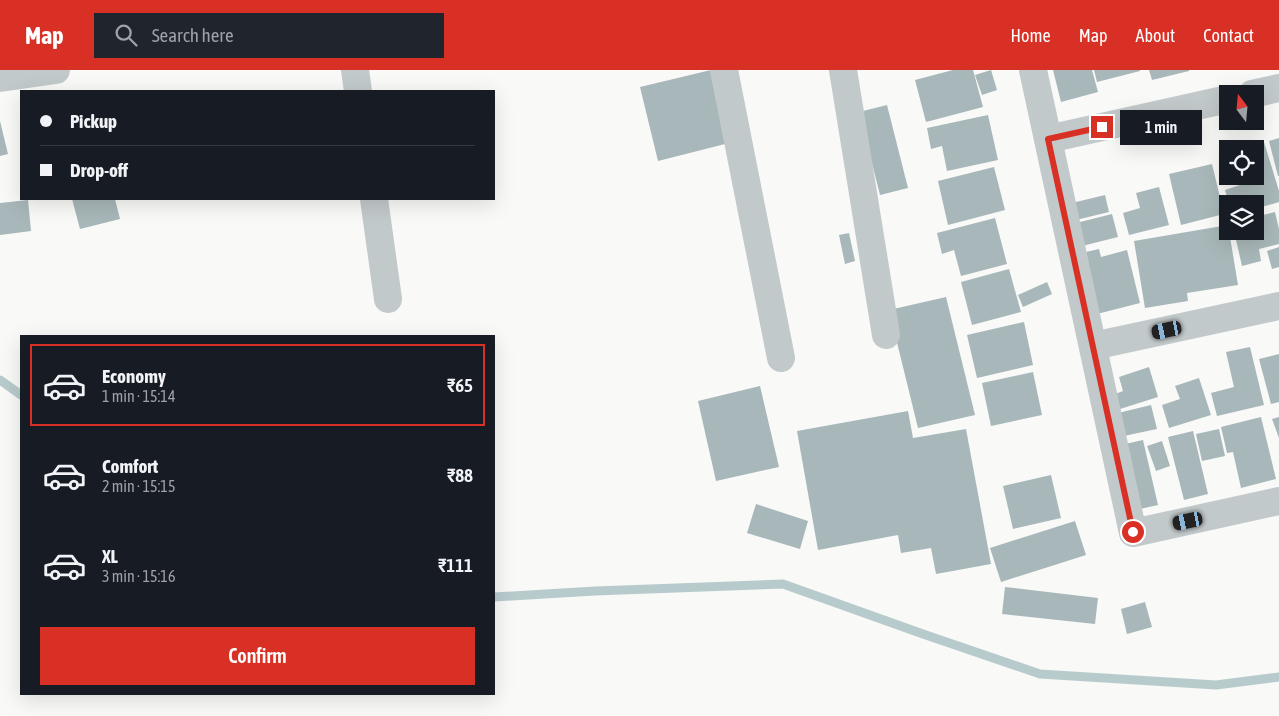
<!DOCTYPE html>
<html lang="en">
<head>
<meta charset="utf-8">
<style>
	body { margin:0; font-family:"Asap Condensed",sans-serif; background:#20242c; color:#f1f3f6; height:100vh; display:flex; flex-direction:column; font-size:19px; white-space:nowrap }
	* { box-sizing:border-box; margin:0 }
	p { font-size:16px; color:#9ea1a6 }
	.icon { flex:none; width:28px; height:28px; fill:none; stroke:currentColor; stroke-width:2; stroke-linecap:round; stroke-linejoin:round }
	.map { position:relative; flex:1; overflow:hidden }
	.drawer { position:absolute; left:20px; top:265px; width:475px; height:360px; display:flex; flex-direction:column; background:#171b24; border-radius:0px; box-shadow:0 5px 20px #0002 }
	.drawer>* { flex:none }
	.guide { position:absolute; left:20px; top:20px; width:475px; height:110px; border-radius:0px; box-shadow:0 5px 20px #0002; display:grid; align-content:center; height:110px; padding:0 20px; background:#171b24 }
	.needle { width:32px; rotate:344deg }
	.controls { position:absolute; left:1219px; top:15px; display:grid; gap:10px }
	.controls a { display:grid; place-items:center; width:45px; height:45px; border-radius:0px; background:#171b24; box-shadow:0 5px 20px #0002; font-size:25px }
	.end { position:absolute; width:22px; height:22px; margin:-11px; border:6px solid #d93025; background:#fff; box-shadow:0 0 0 2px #fff }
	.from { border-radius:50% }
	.bubble { position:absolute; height:35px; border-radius:0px; background:#171b24; box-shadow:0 5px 20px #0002; font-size:16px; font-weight:600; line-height:35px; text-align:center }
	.car { position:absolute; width:15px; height:30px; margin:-15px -8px; border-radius:6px; box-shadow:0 0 4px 1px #0007; background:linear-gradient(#222 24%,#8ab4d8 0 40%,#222 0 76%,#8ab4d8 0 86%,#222 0) }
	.guide b { display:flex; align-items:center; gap:18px; height:48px; font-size:19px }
	.guide b+b { border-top:1px solid #363941 }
	.guide i { width:12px; height:12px; background:#f1f3f6 }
	ul { padding:9px 0 0; list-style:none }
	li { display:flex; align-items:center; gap:15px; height:82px; margin:0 10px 8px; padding:0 10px; border:2px solid transparent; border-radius:0px }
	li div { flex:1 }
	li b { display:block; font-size:19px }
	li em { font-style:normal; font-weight:600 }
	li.on { border-color:#d93025 }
	li>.icon { width:45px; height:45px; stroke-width:1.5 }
	.cta { display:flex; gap:10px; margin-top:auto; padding:10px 20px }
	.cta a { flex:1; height:58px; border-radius:0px; background:#d93025; color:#fff; font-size:20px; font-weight:600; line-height:58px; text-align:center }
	header { display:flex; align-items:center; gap:30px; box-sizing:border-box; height:70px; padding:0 25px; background:#d93025; color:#fff }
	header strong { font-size:24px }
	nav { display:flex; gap:28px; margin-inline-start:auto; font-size:18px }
	.search { width:350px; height:45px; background:#20242c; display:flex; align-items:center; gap:12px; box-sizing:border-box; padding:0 18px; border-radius:0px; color:#9ea1a6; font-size:19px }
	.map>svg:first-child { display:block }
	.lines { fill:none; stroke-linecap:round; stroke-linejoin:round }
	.stream { stroke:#b8cbcc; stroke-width:9 }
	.building { fill:#a8b7b9 }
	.street { stroke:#c2c9cb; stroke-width:28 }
	.route { stroke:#d93025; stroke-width:6 }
</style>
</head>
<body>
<header>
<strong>Map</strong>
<div class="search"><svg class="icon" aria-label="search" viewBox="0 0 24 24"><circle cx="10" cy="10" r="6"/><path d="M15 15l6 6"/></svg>Search here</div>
<nav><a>Home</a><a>Map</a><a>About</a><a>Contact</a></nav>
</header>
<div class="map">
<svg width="1279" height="646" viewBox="0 0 1279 646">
	<rect width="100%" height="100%" fill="#f9f9f7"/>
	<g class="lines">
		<g class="stream">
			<polyline points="0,310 21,325"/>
			<polyline points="494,527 595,521 783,514 923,564 1040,604 1216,615 1279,607"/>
		</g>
	</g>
	<g class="building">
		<polygon points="711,0 729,73 658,91 640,17"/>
		<polygon points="953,0 973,0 983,37 926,52 915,10"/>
		<polygon points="991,0 997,20 982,25 975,5"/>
		<polygon points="1053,0 1092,0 1098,22 1061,32"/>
		<polygon points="1094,0 1140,0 1140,1 1097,12"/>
		<polygon points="1149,0 1189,0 1189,1 1152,10"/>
		<polygon points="887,35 908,118 880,125 859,42"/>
		<polygon points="988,45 998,90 947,101 942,76 931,79 927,58"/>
		<polygon points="0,51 8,84 0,86"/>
		<polygon points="1279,68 1279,106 1278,106 1269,71"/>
		<polygon points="1264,72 1279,121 1279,132 1255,139 1255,134 1229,134 1225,120 1243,114 1241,106 1255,106 1255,79 1244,78"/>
		<polygon points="1212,94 1224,144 1181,155 1169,104"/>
		<polygon points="994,97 1005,140 948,155 938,111"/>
		<polygon points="1159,117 1169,155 1129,165 1123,143 1140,138 1136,123"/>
		<polygon points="1105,125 1109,142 1076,150 1072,133"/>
		<polygon points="72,129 115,129 120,149 80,159"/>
		<polygon points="28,130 31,161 0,165 0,133"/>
		<polygon points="1275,142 1279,159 1279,174 1259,179 1261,191 1242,196 1234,161 1255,161 1255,147"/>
		<polygon points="1112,144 1118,167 1078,177 1072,154"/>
		<polygon points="995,148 1007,194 961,206 954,180 942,184 937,163"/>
		<polygon points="1228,155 1238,215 1187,223 1188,231 1145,238 1134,171"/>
		<polygon points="849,163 855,191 845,194 839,165"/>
		<polygon points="1279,177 1279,197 1272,199 1267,181"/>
		<polygon points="1099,179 1101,187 1127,180 1140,233 1093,245 1077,184"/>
		<polygon points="1009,199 1021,242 972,255 961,212"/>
		<polygon points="1047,212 1052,224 1023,237 1018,225"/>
		<polygon points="946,227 975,345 918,358 889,240"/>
		<polygon points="1024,252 1033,295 977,308 967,265"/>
		<polygon points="1250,277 1264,335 1217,346 1211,323 1234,317 1226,282"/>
		<polygon points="1279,284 1279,332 1271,334 1259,289"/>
		<polygon points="1149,297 1158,327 1120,339 1115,324 1123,321 1119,307"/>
		<polygon points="1033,302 1042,345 991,356 982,313"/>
		<polygon points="1199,308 1211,345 1169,358 1162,335 1180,329 1175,316"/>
		<polygon points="760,316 779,397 716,411 698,331"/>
		<polygon points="1151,335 1157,359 1119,367 1114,344"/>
		<polygon points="908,341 913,368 966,359 991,494 936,504 931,478 901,483 898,465 818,480 797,361"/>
		<polygon points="1261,347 1276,409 1241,418 1233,382 1227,383 1221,357"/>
		<polygon points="1279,347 1279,368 1272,349"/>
		<polygon points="1219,359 1225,386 1202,391 1196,364"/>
		<polygon points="1193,361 1208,424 1184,430 1168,367"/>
		<polygon points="1143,370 1158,435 1131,441 1116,376"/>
		<polygon points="1162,371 1170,396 1156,401 1147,376"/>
		<polygon points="1051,405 1061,448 1013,459 1003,416"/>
		<polygon points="756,434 808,451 800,479 747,463"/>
		<polygon points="1075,451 1086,485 1001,512 990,478"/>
		<polygon points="1005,517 1098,528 1095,554 1002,544"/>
		<polygon points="1145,532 1152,557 1127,564 1121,539"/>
	</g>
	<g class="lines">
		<g class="street">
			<polyline points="355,0 358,21"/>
			<polyline points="724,0 781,288"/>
			<polyline points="843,0 886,265"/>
			<polyline points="1033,0 1133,463 1279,431"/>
			<polyline points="0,8 56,0"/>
			<polyline points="1252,24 1279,18"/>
			<polyline points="1048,69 1228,29"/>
			<polyline points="374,129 388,229"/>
			<polyline points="1093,276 1279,236"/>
		</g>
	</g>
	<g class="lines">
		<polyline class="route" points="1102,57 1048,69 1133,462"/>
	</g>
</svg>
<div class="controls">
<a><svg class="needle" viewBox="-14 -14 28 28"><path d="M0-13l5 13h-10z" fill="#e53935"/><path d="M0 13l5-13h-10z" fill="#9ea1a6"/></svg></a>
<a><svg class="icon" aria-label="locate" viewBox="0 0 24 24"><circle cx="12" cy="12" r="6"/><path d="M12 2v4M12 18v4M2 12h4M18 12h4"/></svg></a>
<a><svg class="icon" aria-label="layers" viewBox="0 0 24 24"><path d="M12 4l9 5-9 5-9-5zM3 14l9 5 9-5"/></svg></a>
</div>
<i class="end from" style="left:1133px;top:462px"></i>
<i class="end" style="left:1102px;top:57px"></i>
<div class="bubble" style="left:1120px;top:40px;width:82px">1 min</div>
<i class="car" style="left:1167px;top:260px;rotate:258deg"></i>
<i class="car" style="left:1188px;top:451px;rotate:258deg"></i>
<div class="guide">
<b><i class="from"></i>Pickup</b>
<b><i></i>Drop-off</b>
</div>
<section class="drawer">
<ul>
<li class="on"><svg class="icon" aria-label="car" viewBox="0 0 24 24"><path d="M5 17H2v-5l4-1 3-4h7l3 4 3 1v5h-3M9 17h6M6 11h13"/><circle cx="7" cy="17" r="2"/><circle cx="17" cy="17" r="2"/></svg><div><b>Economy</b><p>1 min · 15:14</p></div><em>₹65</em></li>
<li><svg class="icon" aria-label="car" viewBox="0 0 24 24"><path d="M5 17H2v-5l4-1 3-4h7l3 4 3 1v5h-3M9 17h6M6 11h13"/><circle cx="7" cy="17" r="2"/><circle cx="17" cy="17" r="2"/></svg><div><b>Comfort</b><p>2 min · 15:15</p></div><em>₹88</em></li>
<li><svg class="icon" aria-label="car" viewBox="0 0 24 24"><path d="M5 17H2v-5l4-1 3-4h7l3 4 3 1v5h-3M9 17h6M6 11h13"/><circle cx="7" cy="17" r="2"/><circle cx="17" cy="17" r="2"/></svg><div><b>XL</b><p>3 min · 15:16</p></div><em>₹111</em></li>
</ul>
<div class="cta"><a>Confirm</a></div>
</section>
</div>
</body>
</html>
